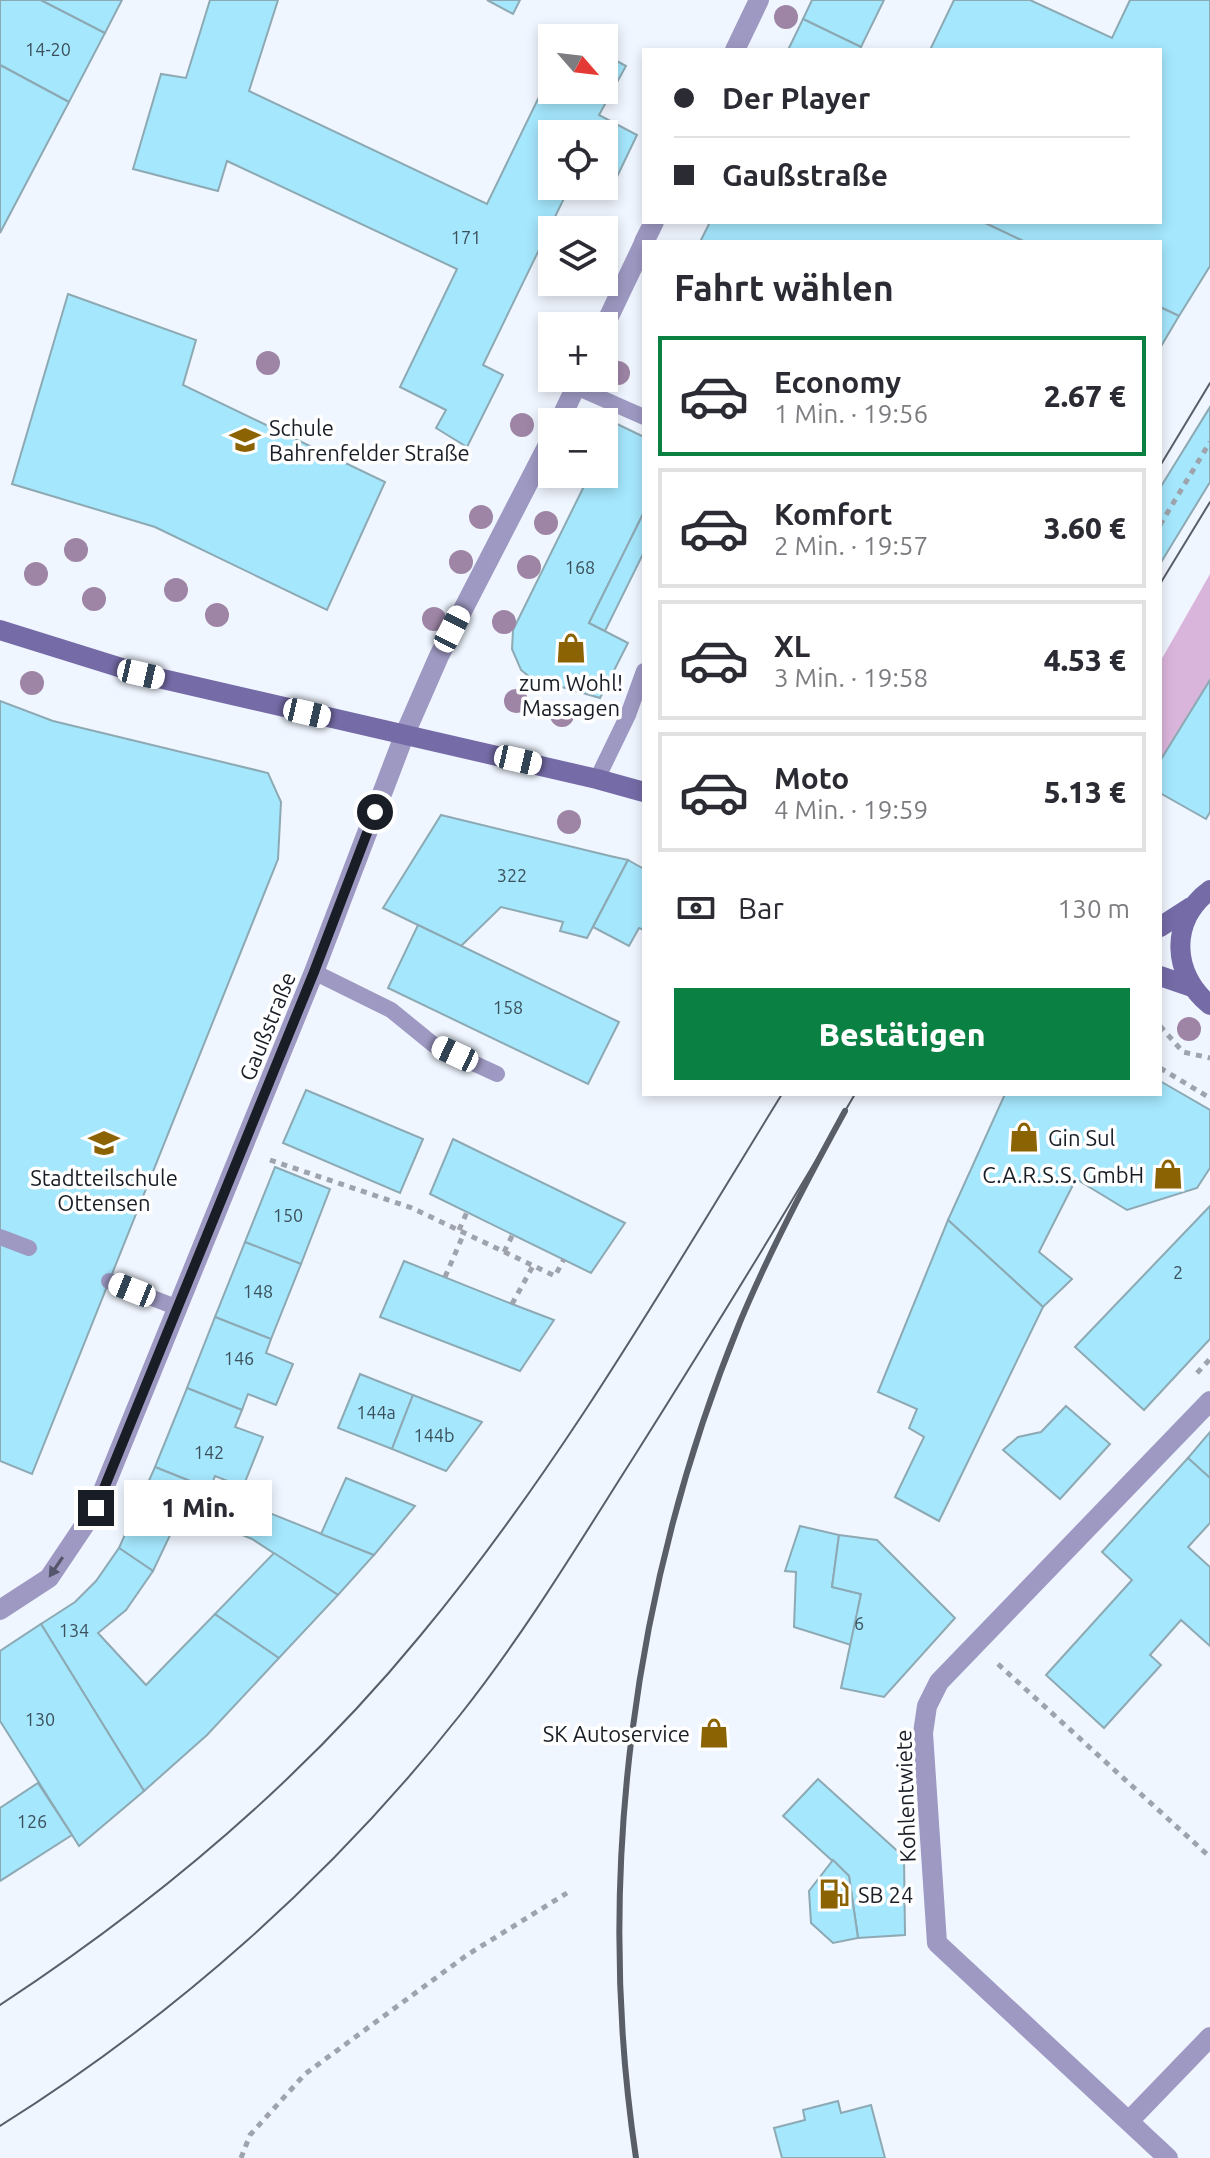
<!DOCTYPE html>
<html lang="de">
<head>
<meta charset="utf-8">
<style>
	body { margin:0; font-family:Ubuntu,sans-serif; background:#f2f2f3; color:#2b2b33; height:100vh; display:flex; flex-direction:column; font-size:30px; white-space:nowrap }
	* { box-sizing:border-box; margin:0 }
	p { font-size:26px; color:#7c7c81 }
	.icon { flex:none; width:44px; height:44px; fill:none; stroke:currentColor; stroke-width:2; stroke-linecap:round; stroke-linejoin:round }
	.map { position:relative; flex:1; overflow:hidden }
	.sheet { position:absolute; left:642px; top:240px; width:520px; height:856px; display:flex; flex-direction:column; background:#fff; border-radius:0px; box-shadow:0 4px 12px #0003 }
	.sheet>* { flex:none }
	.guide { position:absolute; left:642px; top:48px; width:520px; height:176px; border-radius:0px; box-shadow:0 4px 12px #0003; display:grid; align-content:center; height:176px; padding:0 32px; background:#fff }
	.needle { width:52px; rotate:118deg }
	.tools { position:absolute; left:538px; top:24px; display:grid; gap:16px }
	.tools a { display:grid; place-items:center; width:80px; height:80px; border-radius:0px; background:#fff; box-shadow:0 4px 12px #0003; font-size:40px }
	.end { position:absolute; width:36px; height:36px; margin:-18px; border:10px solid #191e26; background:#fff; box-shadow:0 0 0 4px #fff }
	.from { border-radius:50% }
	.bubble { position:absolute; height:56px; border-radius:0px; background:#fff; box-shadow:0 4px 12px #0003; font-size:26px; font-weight:800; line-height:56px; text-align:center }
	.car { position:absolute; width:24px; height:48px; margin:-24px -12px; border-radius:10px; box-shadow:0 0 6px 2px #0007; background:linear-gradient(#fff 24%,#345 0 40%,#fff 0 76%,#345 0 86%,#fff 0) }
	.guide b { display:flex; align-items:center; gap:28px; height:76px; font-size:30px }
	.guide b+b { border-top:2px solid #e1e1e2 }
	.guide i { width:20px; height:20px; background:#2b2b33 }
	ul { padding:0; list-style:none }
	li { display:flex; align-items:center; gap:24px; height:120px; margin:0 16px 12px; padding:0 16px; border:4px solid #e1e1e2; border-radius:0px }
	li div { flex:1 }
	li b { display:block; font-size:30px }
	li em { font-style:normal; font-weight:800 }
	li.current { border-color:#0b8043 }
	li>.icon { width:72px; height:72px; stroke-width:1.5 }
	h2 { padding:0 32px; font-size:36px; line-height:96px }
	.pay { display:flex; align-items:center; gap:20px; height:88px; padding:0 32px; font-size:30px }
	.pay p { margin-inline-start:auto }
	.action { display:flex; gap:16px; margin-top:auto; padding:16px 32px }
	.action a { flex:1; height:92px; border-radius:0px; background:#0b8043; color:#fff; font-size:32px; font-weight:800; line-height:92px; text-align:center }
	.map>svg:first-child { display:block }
	.green { fill:#dab5db }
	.building { fill:#a5e7fd; stroke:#8da9b3; stroke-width:2 }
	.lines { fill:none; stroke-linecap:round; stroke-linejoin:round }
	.path { stroke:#9ea3ac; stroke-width:5; stroke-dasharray:6 6; stroke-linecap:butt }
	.lane { stroke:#9e99c2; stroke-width:16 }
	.street { stroke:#9e99c2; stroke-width:20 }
	.secondary { stroke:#756ba7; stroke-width:20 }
	.tram { stroke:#5a5f67; stroke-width:2 }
	.rail { stroke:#5a5f67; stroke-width:6 }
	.tree { fill:#9e85a6 }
	.oneway { fill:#55556c }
	.route { stroke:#191e26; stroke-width:10 }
	.labels { text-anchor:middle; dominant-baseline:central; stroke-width:7; stroke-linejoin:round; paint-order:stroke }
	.number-label { font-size:18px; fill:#3c505c }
	.poi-label { font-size:22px; fill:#191e26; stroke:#fff; text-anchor:start }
	.street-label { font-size:22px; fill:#191e26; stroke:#fff }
</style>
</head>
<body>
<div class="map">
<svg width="1210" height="2158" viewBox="0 0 1210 2158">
	<rect width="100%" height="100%" fill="#f0f6ff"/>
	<polygon class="green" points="1210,574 1210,688 1160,776 1160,662"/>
	<g class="building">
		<polygon points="0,0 41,0 105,33 69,102 0,65"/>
		<polygon points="41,0 122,0 105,33"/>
		<polygon points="210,0 278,0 249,91 487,204 552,70 552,90 604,90 604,54 626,66 599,115 637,135 614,183 604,177 604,134 552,134 552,186 570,186 483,365 503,375 467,447 436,428 446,410 400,387 457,269 227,161 218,191 133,169 161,74 186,78"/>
		<polygon points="487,0 520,0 513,14"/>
		<polygon points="812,0 884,0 861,47 803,19"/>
		<polygon points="954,0 1030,0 1112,38 1130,0 1210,0 1210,266 1179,316 1160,307 1160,242 1025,242 983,222 1160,222 1160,50 930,50"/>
		<polygon points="803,19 861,47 860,50 788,50"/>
		<polygon points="0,65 69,102 0,233"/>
		<polygon points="710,222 983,222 1025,242 700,242"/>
		<polygon points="68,294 196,340 183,385 385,482 327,610 155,527 12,484"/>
		<polygon points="1160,307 1179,316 1160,348"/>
		<polygon points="1210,407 1210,482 1160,564 1160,488"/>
		<polygon points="615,423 644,437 644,512 589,623 628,643 600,698 531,678 521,670 512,649 513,630 590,474 604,474 604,446"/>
		<polygon points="644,512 644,552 605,631 589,623"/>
		<polygon points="1210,680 1210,812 1206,819 1160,793 1160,761"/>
		<polygon points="0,701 53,721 268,773 281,802 278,859 32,1474 0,1461"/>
		<polygon points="441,815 610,856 628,860 587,938 560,931 563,922 501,907 461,946 383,908"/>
		<polygon points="628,860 644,869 644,930 639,928 629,946 593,927"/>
		<polygon points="418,925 619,1022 588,1084 388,988"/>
		<polygon points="1160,1081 1210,1110 1210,1168 1197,1188 1127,1210 1076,1179 1039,1252 1072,1279 1043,1307 948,1220 1005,1094 1160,1094"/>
		<polygon points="306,1090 423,1139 400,1193 283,1143"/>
		<polygon points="453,1139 625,1223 591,1273 430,1194"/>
		<polygon points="275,1167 330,1189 301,1264 245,1242"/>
		<polygon points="1210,1206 1210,1339 1144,1410 1075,1347"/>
		<polygon points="948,1220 1043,1307 939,1521 895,1497 924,1437 909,1428 917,1409 878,1392"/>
		<polygon points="245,1242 301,1264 271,1339 215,1317"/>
		<polygon points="404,1261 512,1304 554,1320 520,1371 380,1317"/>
		<polygon points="215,1317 271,1339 266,1353 293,1364 276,1405 248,1394 242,1410 187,1388"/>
		<polygon points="360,1374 413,1395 392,1449 338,1428"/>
		<polygon points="187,1388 242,1410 235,1427 263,1437 243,1487 215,1476 210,1489 155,1467"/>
		<polygon points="413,1395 482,1422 446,1471 392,1449"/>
		<polygon points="1066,1406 1110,1444 1060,1499 1003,1450 1018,1437 1041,1432"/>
		<polygon points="1210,1432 1210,1478 1188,1458"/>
		<polygon points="1188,1458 1210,1478 1210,1523 1188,1547 1210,1567 1210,1646 1181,1620 1150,1655 1161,1665 1104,1728 1046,1675 1132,1580 1102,1552"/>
		<polygon points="155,1467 210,1489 374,1555 338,1595 252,1539 182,1510 153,1571 119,1548"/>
		<polygon points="346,1478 415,1506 374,1555 321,1534"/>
		<polygon points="800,1526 839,1535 832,1587 861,1594 851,1645 794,1627 796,1572 785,1571"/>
		<polygon points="839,1535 877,1540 955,1618 884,1697 841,1688 861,1594 832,1587"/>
		<polygon points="119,1548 153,1571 126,1610 98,1633 146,1685 215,1614 279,1658 207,1735 144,1791 41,1624 75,1602 96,1581"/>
		<polygon points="274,1553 338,1595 279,1658 215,1614"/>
		<polygon points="41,1624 144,1791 79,1846 0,1721 0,1651"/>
		<polygon points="818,1779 904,1857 905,1935 858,1938 849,1876 783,1816"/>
		<polygon points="38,1783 72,1835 0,1881 0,1808"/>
		<polygon points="833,1860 849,1876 858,1938 833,1943 811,1923 809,1891"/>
		<polygon points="838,2101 841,2113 871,2105 885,2158 782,2158 774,2128 805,2120 803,2110"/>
	</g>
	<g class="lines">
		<g class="path">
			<polyline points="1160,525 1210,442"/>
			<polyline points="1160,1026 1183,1052 1210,1058"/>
			<polyline points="1160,1068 1210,1098"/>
			<polyline points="270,1160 412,1208 555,1276 564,1259"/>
			<polyline points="459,1230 467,1212"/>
			<polyline points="504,1252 513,1234"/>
			<polyline points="445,1277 464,1233"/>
			<polyline points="512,1304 533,1266"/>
			<polyline points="1197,1373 1210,1359"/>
			<polyline points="998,1664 1210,1857"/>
			<polyline points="241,2158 250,2135 305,2074 467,1955 567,1893"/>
		</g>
		<g class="lane">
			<polyline points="576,387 644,417"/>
			<polyline points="597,779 628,715 644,671"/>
			<polyline points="314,972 391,1010 434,1045 497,1074"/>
			<polyline points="0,1237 29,1248"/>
			<polyline points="109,1281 178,1308"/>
		</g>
		<g class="street">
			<polyline points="735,50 759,0"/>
			<polyline points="644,242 654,222"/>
			<polyline points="604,327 644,243"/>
			<polyline points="559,422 580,378"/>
			<polyline points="0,1610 49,1578 96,1508 314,972 404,736 439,656 552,437"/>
			<polyline points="1129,2121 1210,2037"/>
			<polyline points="1168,2158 937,1943 923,1733 927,1706 939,1682 1210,1401"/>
		</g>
		<g class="secondary">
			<polyline points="0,630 141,674 597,779 644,792"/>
			<path d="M1210,890C1169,920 1172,975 1210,1005"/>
			<polyline points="1160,927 1191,907"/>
			<polyline points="1160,976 1192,987"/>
		</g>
		<g class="tram">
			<polyline points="1160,466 1210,383"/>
			<polyline points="1160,584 1210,502"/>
			<path d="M0,2005C157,1902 301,1781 420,1636C559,1469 668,1279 782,1094"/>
			<path d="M0,2126C175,2016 332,1877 460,1715C525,1633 579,1543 635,1455C710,1336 784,1216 855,1094"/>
		</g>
		<path class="rail" d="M636,2158C594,1877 633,1584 740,1322C770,1250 807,1180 845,1111"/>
	</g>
	<g class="tree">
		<circle cx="786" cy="17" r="12"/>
		<circle cx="268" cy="363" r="12"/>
		<circle cx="618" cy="373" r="12"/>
		<circle cx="522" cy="425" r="12"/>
		<circle cx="481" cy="517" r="12"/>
		<circle cx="546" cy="523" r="12"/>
		<circle cx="76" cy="550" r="12"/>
		<circle cx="461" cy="562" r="12"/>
		<circle cx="529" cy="567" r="12"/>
		<circle cx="36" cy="574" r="12"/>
		<circle cx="176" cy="590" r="12"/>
		<circle cx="94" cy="599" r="12"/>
		<circle cx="217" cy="615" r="12"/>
		<circle cx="434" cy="619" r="12"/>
		<circle cx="504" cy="622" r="12"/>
		<circle cx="32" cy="683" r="12"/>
		<circle cx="516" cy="701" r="12"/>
		<circle cx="562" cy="715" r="12"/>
		<circle cx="569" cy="822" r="12"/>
		<circle cx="1189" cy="1029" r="12"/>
	</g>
	<defs><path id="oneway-solid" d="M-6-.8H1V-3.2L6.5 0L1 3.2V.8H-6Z" transform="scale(2)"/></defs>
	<use class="oneway" href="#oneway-solid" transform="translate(56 1567) rotate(124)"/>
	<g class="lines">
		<polyline class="route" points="96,1508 314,972 375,812"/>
	</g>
	<defs>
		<g id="school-bare" transform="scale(2.4)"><path d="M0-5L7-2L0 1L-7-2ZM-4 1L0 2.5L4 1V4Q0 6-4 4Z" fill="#8b6303" stroke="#fff" stroke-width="2.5" paint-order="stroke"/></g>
		<g id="shop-bare" transform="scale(2.4)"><path d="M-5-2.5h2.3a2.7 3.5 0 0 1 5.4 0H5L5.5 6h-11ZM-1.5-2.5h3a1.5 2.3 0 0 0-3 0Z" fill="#8b6303" stroke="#fff" stroke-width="2.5" paint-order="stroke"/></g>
		<g id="fuel-bare" transform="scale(2.4)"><path d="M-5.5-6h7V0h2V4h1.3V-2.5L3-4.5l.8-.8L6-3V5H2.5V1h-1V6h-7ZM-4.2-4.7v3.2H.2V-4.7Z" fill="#8b6303" stroke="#fff" stroke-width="2.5" paint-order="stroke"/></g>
	</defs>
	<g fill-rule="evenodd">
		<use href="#school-bare" x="245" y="440"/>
		<use href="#shop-bare" x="571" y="648"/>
		<use href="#shop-bare" x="1024" y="1137"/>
		<use href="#school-bare" x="104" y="1143"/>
		<use href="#shop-bare" x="1168" y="1174"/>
		<use href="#shop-bare" x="714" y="1733"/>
		<use href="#fuel-bare" x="834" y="1894"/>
	</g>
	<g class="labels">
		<g class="number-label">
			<text x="48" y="49">14-20</text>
			<text x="466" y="237">171</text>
			<text x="580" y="567">168</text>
			<text x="512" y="875">322</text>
			<text x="508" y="1007">158</text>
			<text x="288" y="1215">150</text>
			<text x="1178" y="1272">2</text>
			<text x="258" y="1291">148</text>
			<text x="239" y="1358">146</text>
			<text x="376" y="1412">144a</text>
			<text x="434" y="1435">144b</text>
			<text x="209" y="1452">142</text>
			<text x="859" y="1623">6</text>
			<text x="74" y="1630">134</text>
			<text x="40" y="1719">130</text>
			<text x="32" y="1821">126</text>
		</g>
		<g class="poi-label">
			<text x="269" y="427">Schule<tspan x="269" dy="25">Bahrenfelder Straße</tspan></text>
			<text x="571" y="682" text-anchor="middle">zum Wohl!<tspan x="571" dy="25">Massagen</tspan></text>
			<text x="1048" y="1137">Gin Sul</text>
			<text x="1144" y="1174" text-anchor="end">C.A.R.S.S. GmbH</text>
			<text x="104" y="1177" text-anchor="middle">Stadtteilschule<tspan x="104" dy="25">Ottensen</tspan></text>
			<text x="690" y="1733" text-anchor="end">SK Autoservice</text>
			<text x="858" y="1894">SB 24</text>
		</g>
		<g class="street-label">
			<text transform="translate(267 1026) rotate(-68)">Gaußstraße</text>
			<text transform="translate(905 1796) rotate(-92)">Kohlentwiete</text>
		</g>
	</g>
</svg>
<div class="tools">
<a><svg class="needle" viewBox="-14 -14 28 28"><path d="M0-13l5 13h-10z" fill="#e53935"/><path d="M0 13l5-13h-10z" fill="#7c7c81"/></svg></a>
<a><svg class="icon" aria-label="locate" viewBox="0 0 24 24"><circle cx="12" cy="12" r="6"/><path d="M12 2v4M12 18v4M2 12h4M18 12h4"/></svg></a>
<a><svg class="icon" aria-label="layers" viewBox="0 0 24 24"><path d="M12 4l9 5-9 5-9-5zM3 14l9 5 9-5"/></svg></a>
<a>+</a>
<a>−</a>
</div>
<i class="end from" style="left:375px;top:812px"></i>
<i class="end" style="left:96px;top:1508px"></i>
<div class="bubble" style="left:124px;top:1480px;width:148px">1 Min.</div>
<i class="car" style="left:452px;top:629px;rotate:27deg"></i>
<i class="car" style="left:141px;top:674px;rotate:103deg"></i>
<i class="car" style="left:307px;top:713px;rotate:103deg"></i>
<i class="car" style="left:518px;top:760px;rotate:103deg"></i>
<i class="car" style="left:455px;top:1054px;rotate:295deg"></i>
<i class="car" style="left:132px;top:1290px;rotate:292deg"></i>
<div class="guide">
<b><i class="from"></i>Der Player</b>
<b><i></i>Gaußstraße</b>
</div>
<section class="sheet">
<h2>Fahrt wählen</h2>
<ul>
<li class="current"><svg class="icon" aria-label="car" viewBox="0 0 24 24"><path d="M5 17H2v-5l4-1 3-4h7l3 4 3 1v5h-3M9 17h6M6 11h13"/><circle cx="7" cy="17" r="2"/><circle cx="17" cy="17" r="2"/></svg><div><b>Economy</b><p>1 Min. · 19:56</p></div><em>2.67 €</em></li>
<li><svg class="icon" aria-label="car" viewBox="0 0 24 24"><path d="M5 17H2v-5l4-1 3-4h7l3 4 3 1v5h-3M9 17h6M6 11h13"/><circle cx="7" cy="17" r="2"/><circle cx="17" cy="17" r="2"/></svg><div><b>Komfort</b><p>2 Min. · 19:57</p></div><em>3.60 €</em></li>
<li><svg class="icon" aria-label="car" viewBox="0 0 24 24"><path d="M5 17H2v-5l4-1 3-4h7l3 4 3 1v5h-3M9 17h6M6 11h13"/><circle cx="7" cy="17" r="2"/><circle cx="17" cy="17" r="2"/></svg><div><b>XL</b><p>3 Min. · 19:58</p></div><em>4.53 €</em></li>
<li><svg class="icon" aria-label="car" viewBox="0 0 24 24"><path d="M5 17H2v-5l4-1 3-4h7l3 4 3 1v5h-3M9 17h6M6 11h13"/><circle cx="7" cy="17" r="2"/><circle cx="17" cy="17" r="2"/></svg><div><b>Moto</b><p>4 Min. · 19:59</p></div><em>5.13 €</em></li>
</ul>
<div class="pay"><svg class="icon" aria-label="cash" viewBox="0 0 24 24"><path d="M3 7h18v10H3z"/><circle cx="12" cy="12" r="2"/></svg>Bar<p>130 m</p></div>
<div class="action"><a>Bestätigen</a></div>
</section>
</div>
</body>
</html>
